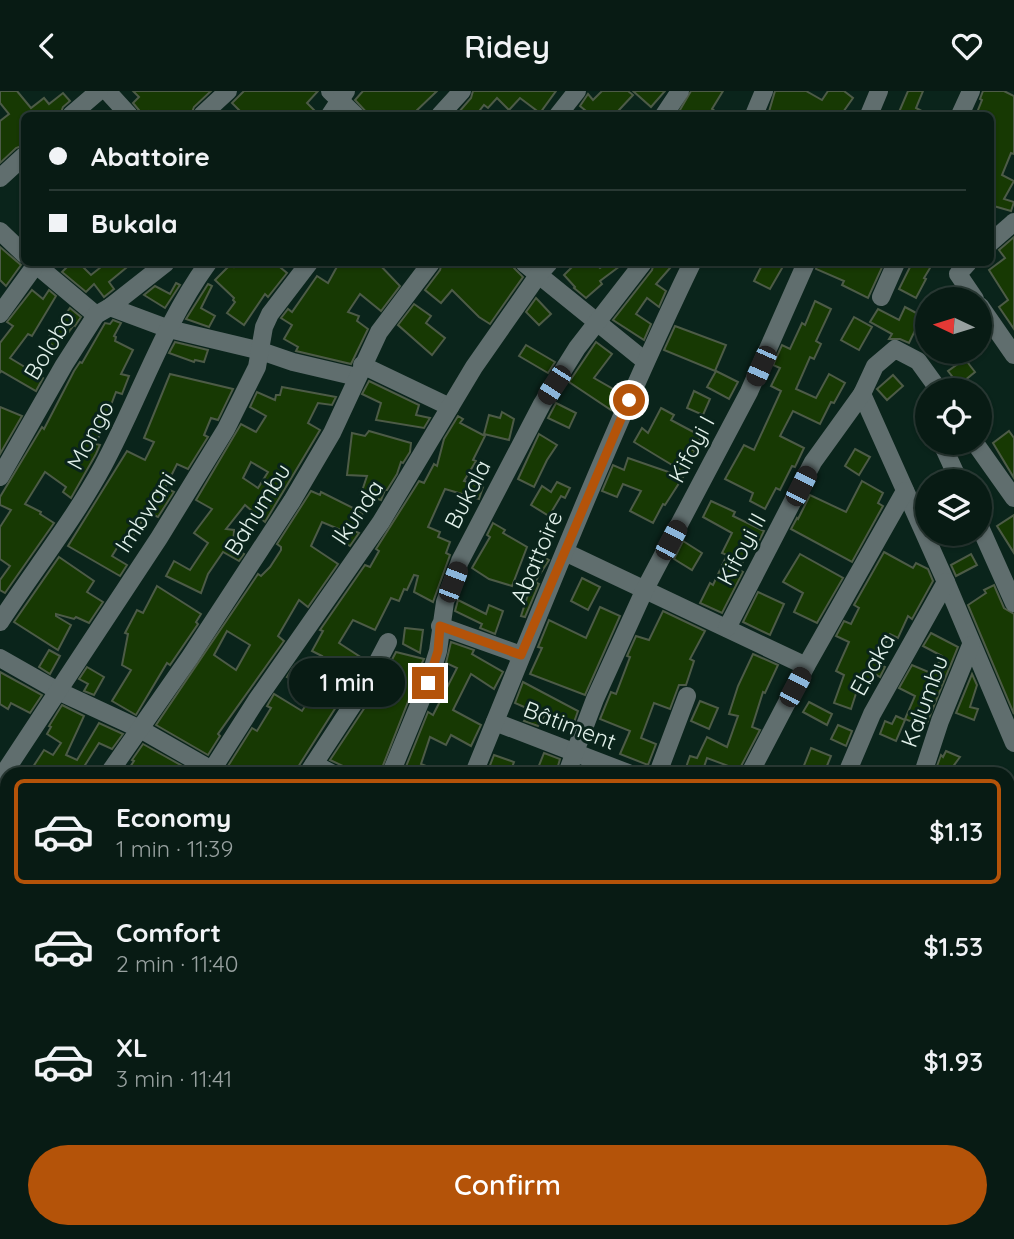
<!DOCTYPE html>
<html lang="en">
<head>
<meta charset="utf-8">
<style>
	body { margin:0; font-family:Quicksand,sans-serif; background:#11241d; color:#f1f3f6; height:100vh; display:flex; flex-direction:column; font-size:26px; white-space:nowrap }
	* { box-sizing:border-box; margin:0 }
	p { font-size:23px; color:#98a1a0 }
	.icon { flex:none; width:38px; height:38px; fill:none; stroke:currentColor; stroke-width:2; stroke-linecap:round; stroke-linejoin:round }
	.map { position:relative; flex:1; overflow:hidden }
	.drawer { position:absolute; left:0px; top:676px; width:1015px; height:472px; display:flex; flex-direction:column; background:#081b14; border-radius:21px 21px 0 0; box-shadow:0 2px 5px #0004,0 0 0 2px #293934 }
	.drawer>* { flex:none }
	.hud { position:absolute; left:21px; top:21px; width:973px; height:154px; border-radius:10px; box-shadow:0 2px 5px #0004,0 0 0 2px #293934; display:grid; align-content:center; height:154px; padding:0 28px; background:#081b14 }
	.needle { width:46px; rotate:274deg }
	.buttons { position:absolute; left:915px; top:196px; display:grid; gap:14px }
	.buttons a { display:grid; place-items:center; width:77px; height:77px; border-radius:50%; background:#081b14; box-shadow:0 2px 5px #0004,0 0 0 2px #293934; font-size:35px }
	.end { position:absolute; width:32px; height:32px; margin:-16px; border:9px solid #b45309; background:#fff; box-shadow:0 0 0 4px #fff }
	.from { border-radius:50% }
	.bubble { position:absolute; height:49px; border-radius:24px; background:#081b14; box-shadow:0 2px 5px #0004,0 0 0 2px #293934; font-size:23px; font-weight:600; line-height:49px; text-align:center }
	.car { position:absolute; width:21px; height:42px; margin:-21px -10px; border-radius:9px; box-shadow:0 0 5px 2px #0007; background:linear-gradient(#222 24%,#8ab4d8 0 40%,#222 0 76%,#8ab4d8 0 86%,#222 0) }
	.hud b { display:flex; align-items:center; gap:24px; height:66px; font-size:26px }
	.hud b+b { border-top:2px solid #293934 }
	.hud i { width:18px; height:18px; background:#f1f3f6 }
	ul { padding:12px 0 0; list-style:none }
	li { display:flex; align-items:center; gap:21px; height:105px; margin:0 14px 10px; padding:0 14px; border:4px solid transparent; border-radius:10px }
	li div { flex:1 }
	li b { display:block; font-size:26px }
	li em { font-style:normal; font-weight:600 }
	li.active { border-color:#b45309 }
	li>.icon { width:63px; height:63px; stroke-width:1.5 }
	.cta { display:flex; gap:14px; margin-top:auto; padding:14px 28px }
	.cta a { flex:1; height:80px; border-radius:42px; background:#b45309; color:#fff; font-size:28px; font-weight:600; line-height:80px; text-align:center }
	header { display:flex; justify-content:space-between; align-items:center; height:91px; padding:0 28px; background:#081b14; font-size:32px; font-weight:600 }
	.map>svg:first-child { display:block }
	.building { fill:#173903; stroke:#4d5b47; stroke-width:2; fill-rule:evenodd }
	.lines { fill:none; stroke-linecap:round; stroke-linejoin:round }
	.minor { stroke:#606e6e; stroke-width:18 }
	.route { stroke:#b45309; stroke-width:9 }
	.labels { text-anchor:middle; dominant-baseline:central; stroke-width:6; stroke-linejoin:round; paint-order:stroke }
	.street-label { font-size:23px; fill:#e2f1eb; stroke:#0a241b }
</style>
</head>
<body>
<header><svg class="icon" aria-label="back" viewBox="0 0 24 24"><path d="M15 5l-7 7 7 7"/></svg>Ridey<svg class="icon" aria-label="heart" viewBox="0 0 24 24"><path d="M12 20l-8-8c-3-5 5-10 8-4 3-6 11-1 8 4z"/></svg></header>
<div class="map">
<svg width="1014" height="1148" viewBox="0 0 1014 1148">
	<rect width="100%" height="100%" fill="#0a241b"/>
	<g class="building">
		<polygon points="0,0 17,0 31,17 44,7 49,13 63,2 70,10 63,16 60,24 24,24 24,54 16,57 0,72 0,30 9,23 0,12"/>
		<polygon points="133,0 211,0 194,16 191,24 152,24 148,20 143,24 133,12 139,6"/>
		<polygon points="244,0 318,0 307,12 319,24 244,24 232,12"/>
		<polygon points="363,0 437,0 412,24 369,24 355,9"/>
		<polygon points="473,0 556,0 540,22 520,7 509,19 497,7 488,17 484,14 476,24 461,24 458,22 471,7"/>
		<polygon points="602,0 628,0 633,4 619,19 624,24 591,24 580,15 588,3 593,9"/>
		<polygon points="633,0 665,0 651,16"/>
		<polygon points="691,0 723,0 712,18 721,24 677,24"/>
		<polygon points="775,0 806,0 822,9 828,0 844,0 853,7 841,24 768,24"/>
		<polygon points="908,0 923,0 916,17 929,24 907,24 899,21"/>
		<polygon points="983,0 1004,0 1014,5 1014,63 1011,62 1002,84 1014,90 1004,108 1014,111 1011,120 990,114 990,24 976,24 982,9 980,8"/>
		<polygon points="1014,146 1014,238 999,216 1008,209 989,179 1005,167 999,159"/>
		<polygon points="0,156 21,174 6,195 0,189"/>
		<polygon points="71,172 79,172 91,184 106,172 132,172 109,191 114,198 104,206 94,193 86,201 62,181"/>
		<polygon points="238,172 275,172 287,182 268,206 265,203 244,234 227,222 235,211 233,209 234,207 215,189 231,173 234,176"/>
		<polygon points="339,172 378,172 400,195 381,220 360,203 348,221 359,225 357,230 368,238 351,273 296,260 298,256 284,248 292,234 281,227 288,218 292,221 317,185 328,192"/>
		<polygon points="442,172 513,172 514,177 523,186 490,233 479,226 452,199 441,212 425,199 440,179"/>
		<polygon points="576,172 594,172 600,177 607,172 624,172 600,190 602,193 586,207 574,197 575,196 564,184"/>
		<polygon points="654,172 664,172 670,177 656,193 666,200 659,216 647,207 636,223 651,233 644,249 613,229 652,179"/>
		<polygon points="763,172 785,172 770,198 754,190"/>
		<polygon points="817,172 884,172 868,207 842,194 844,190 816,178"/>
		<polygon points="912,172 933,172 924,187 926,188 916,207 899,198"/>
		<polygon points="176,192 180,194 165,217 144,204 155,195 170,203"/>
		<polygon points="208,193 212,195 201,217 215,225 209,236 186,228"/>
		<polygon points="32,199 43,208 49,199 56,205 32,245 28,243 10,267 43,287 36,300 1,280 0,282 0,252 13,235 7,231"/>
		<polygon points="536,207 551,223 539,234 526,221"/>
		<polygon points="815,210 831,218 816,250 821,253 814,268 810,266 796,298 816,307 829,283 845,292 834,312 831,311 820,333 793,320 780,345 804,357 795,376 792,375 780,399 776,397 765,418 750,410 753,402 725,388 744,354 754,359 781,300 771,295 780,277 773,274 782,254 790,258 802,232 805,234"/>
		<polygon points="414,213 431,225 426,232 445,247 432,264 398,234"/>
		<polygon points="905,216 922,225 909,252 900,248 889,248 892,243 870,231 878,218 899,229"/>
		<polygon points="70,217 81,226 75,235 74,234 68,242 66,240 56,257 46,250"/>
		<polygon points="854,226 872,236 859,259 841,249"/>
		<polygon points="113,229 121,232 114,245 116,246 115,250 133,259 121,283 129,285 122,303 116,301 96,353 100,354 96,363 71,407 63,401 66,396 45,381 25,413 41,421 40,423 54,432 5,502 0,499 0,489 10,475 0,468 0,436 11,419 0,414 0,406 42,336 44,338 74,280 80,271 82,272 105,232 110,233"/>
		<polygon points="675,235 726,254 715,280 664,259"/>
		<polygon points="175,251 208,259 204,271 195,269 194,271 169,262"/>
		<polygon points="596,251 612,263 594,287 620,302 611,319 569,291"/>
		<polygon points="526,254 555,271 548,282 519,265"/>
		<polygon points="965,268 975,281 959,294 948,280"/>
		<polygon points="716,280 738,291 729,308 707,296"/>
		<polygon points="170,283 233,298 218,329 211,327 204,344 208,346 188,378 177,373 165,397 174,401 158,426 147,421 132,448 125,444 112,465 127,474 120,485 68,455 127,360 145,369 154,351 144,347"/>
		<polygon points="893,284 903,295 887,309 877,298"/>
		<polygon points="369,290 419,314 416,324 430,327 424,337 376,329 381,312 362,303"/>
		<path d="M282,296L336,306L332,314L318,312L308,332L320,339L265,431L245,414L226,438L234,439L233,455L244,463L239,470L223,461L208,483L201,502L166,485L174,470L190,479L208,452L194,442L212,418L196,409L241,333L256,341L266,325L250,316L257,301L275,309L276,304H280ZM251,371L268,381L258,397L243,387Z"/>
		<polygon points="694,300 710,308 703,324 687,317"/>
		<polygon points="556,312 576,322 569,337 548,327"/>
		<polygon points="0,316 22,325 0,363"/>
		<polygon points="661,317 674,324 671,329 701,345 693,359 695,360 682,380 634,351 642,337 648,342"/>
		<polygon points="502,321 514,328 509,349 484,343 489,324 500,327"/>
		<polygon points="458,325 463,328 460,332 485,345 473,369 476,370 464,390 483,396 479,408 445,398 428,436 440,441 438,446 450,451 446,462 450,464 433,511 414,501 418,485 414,484 407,499 404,498 399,510 391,507 375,539 353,529 339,552 365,569 364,572 298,676 297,682 252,682 243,678 240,682 228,675 252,637 257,640 271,617 267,615 274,603 302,620 315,600 287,586 293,576 310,585 322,565 312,560 323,540 320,539 365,474 370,476 379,460 376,458 419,390 424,392 434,373 437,375 444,348"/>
		<polygon points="369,340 411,352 410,361 403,372 401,371 397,383 387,399 385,399 381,409 361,403 367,385 347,384 352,342 365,345"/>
		<polygon points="1009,340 1014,347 1014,387 993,352"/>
		<polygon points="539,343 557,354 547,369 534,396 518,388"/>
		<polygon points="855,358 870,366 859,384 845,375"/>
		<polygon points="628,367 683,386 665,414 663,413 653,432 630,420 641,400 623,393 617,406 602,400 613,374 624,379"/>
		<polygon points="862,390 883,402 878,412 883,415 852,471 791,438 797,427 798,428 810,404 846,421"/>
		<polygon points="557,391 570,397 565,407 561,405 549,425 531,414 542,395 551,401"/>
		<path d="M311,400L320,404L321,401L363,422L354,440L359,442L350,455L336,447L341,439L322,431L311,455L338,473L308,516L299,509L278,545L284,550L218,643L220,645L208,664L156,634L258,483L261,485L270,476L281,459V456L277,453ZM227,540L250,554L236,579L214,564Z"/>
		<polygon points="711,410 735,421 733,425 764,440 757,454 752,452 739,479 743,481 722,522 700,512 710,492 713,494 727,464 722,462 732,442 703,426"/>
		<polygon points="1014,424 1014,462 997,435"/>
		<polygon points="493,432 505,439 503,442 527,456 512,495 489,488 472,477 490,446 487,444"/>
		<polygon points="683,450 702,462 692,479 674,468"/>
		<polygon points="884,461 913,477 916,472 928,478 933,490 912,528 908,525 898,547 890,543 876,572 885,576 880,586 875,583 871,592 861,587 851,618 834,612 844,584 836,580 849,551 836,545 844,530 851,533 859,517 854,514"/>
		<polygon points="800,463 843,487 817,532 794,521 803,502 783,491"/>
		<polygon points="971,463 977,474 956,485 951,474"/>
		<polygon points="541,464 549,469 535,491 539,493 525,526 521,525"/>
		<polygon points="59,466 94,490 87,501 103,511 89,532 76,526 74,528 56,523 56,525 71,534 58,559 14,531"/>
		<polygon points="582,487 600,496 588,519 571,510"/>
		<polygon points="994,494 1004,517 1014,523 1014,623 968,514 986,502 984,499"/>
		<polygon points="157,495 201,523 196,531 198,533 170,574 167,572 136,624 112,610 131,579 122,574 128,543 125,542 137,519 143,522"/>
		<polygon points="758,501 784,513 770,544 743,531"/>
		<polygon points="458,509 486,523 489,514 503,520 495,543 480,537 482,533 455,520"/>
		<polygon points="600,516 620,525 585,604 530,583 542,557 538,556 549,529 586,547"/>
		<polygon points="663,520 705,540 690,568 694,570 686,594 679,594 670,618 654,612 641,647 656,653 648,674 620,663 630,640 600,628 611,601 616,603 630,566 627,565 636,545 649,549"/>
		<polygon points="405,537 423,539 420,562 403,553"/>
		<polygon points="931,542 958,556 927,632 926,631 924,636 905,628 915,605 899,597 912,574 933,583 942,565 923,555"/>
		<polygon points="451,551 474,559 472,563 503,581 494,598 471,583 453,619 481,634 471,655 451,644 446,654 430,646 421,673 443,682 418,682 405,678 428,621 433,624 457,577 446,572"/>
		<polygon points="49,559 60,565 50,583 39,576"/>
		<polygon points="396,561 424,568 412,592 415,593 380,682 358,682 330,669 375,601"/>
		<polygon points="753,563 778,574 765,602 763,601 752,636 760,639 739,679 707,667 702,682 684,682 690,665 697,667 707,646 727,656 738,625 729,623 738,595"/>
		<polygon points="87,576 104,586 94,604 84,600 88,593 79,588"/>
		<polygon points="0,581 42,604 30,622 11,612 8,618 0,613"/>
		<polygon points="972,583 977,594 970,616 978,618 974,629 956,622"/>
		<polygon points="523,591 578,620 573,634 547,620 538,635 524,630 531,619 515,612"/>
		<polygon points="700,610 718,617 709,638 691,630"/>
		<polygon points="809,611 832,623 827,634 803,621"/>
		<polygon points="62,614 84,625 66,664 77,669 99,632 123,643 112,658 99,652 80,682 29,682 44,659 53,664 61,652 47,643 51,636 49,635"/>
		<polygon points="896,625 905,629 896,650 880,643 885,630 892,633"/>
		<polygon points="838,634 852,640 846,655 831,648"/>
		<polygon points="143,653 195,682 169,682 159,676 157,679 153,676 149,682 126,682 134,670 132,669"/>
		<polygon points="811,657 831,665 824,682 801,682"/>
		<polygon points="946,660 960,666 949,681 937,675 941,664 943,666"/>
		<polygon points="544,662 560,668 556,682 536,682"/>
		<polygon points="494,664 514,671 510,682 487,682"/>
	</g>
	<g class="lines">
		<g class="minor">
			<polyline points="107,0 129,24"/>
			<polyline points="330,0 355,24"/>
			<polyline points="71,24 99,0"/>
			<polyline points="202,24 228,0"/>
			<polyline points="330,24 346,0"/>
			<polyline points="440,24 462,0"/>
			<polyline points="558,24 577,0"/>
			<polyline points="664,24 680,0"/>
			<polyline points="754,24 764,0"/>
			<polyline points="869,24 879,0"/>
			<polyline points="960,24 971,0"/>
			<polyline points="0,87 24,65"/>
			<polyline points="0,140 24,163"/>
			<polyline points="990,152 1014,131"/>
			<polyline points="34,172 96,224"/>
			<polyline points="524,172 645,270"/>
			<polyline points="968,172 958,183 975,208"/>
			<polyline points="881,206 896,172"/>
			<polyline points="980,215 1014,264"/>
			<polyline points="110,216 169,238 261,260 293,271 357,286"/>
			<polyline points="0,223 37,172"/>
			<polyline points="362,274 450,316"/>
			<polyline points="862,303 946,491 1014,652"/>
			<polyline points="975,352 1014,407"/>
			<polyline points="943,355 959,390"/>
			<polyline points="0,386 64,274 96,224 110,216 166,172"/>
			<polyline points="980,436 1014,512"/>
			<polyline points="565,461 806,575"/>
			<path d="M0,531C34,479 73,430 103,375C139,308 163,234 208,172"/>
			<polyline points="440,535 521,564"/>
			<polyline points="727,537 813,371 862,303 875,275 895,258 918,270 939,299"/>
			<polyline points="0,567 58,600 140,638 217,682"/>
			<polyline points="495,631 628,682"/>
			<polyline points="314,673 331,682"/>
			<polyline points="109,682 190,566 292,410 332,342 379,241 431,172"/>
			<polyline points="210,682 256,610 381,431 474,276 539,183 549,172"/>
			<polyline points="308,682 365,595 388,551"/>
			<polyline points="391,682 428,592 438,560 445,511 460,470 542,313 577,257 643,172"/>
			<path d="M474,682C544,511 612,338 692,172"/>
			<polyline points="567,682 595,608 645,498 749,301 806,172"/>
			<polyline points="658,682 687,605"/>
			<polyline points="750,682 806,575 905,400"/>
			<polyline points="847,682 872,623 946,491"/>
			<polyline points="923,682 940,630 971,554"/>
			<polyline points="0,688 159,447 226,338 257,276 264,236 270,223 309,172"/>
			<polyline points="0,739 7,744"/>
			<polyline points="1008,807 1014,808"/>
			<polyline points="0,835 7,825"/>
			<polyline points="0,1001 7,990"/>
			<polyline points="1008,1109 1012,1108 1014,1099"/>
			<polyline points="537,1141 558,1148"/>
			<polyline points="738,1141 764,1148"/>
			<polyline points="0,1143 7,1133"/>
			<polyline points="88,1148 94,1141"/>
			<polyline points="188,1148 193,1141"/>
			<polyline points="280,1148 283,1141"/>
			<polyline points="574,1148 575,1141"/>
			<polyline points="942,1148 944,1141"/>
		</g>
	</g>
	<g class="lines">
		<polyline class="route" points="428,592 438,560 440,535 521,564 629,309"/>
	</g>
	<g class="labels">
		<g class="street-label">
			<text transform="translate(49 254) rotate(-59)">Bolobo</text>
			<text transform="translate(90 344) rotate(-62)">Mongo</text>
			<text transform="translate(691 358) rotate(-62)">Kifoyi I</text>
			<text transform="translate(467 403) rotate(-63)">Bukala</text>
			<text transform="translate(257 418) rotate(-58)">Bahumbu</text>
			<text transform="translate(145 421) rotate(-57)">Imbwani</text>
			<text transform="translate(357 421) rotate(-56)">Ikunda</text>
			<text transform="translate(741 458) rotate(-62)">Kifoyi II</text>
			<text transform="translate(536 466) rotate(-67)">Abattoire</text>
			<text transform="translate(872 573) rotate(-61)">Ebaka</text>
			<text transform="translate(924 610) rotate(-70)">Kalumbu</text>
			<text transform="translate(570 634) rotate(21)">Bâtiment</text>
		</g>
	</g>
</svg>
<div class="buttons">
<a><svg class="needle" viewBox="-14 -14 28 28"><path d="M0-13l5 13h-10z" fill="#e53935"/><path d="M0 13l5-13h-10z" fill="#98a1a0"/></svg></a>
<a><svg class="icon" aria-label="locate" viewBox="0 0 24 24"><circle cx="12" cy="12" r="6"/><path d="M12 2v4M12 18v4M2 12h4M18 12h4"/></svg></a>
<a><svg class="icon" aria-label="layers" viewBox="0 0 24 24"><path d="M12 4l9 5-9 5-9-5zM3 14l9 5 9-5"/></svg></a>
</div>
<i class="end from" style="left:629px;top:309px"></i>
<i class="end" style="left:428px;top:592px"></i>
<div class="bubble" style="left:289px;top:567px;width:116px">1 min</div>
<i class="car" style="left:761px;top:275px;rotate:204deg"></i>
<i class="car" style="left:554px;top:294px;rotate:213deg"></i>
<i class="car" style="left:801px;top:395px;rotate:27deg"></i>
<i class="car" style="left:671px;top:449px;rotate:28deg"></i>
<i class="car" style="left:453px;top:491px;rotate:21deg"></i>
<i class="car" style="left:795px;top:596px;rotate:28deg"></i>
<div class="hud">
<b><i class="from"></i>Abattoire</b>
<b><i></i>Bukala</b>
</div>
<section class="drawer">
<ul>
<li class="active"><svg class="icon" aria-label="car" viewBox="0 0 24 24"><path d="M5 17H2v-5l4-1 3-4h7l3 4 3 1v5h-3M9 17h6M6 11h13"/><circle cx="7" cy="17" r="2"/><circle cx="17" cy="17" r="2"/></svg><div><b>Economy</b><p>1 min · 11:39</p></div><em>$1.13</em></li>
<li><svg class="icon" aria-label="car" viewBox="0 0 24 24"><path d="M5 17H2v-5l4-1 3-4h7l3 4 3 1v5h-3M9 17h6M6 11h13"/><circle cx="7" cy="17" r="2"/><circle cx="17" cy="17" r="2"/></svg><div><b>Comfort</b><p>2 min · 11:40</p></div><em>$1.53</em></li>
<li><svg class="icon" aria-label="car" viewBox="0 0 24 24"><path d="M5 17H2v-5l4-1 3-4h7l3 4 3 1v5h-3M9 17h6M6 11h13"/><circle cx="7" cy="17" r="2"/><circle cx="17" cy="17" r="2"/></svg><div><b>XL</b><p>3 min · 11:41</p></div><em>$1.93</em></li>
</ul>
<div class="cta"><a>Confirm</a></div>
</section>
</div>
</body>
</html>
